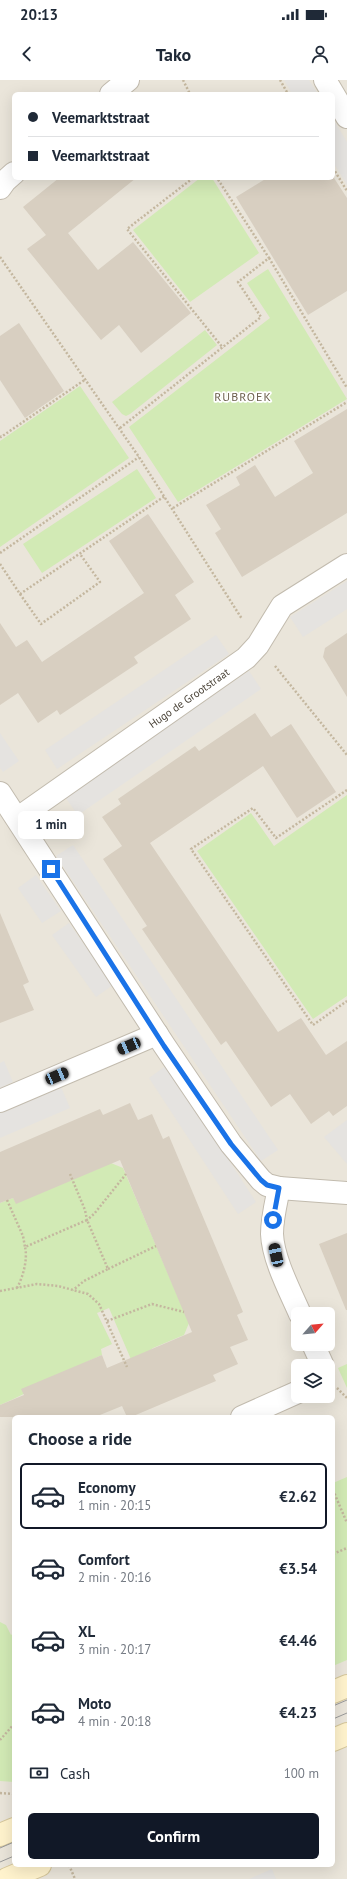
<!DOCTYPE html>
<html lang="en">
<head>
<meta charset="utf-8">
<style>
	body { margin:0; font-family:"PT Sans",sans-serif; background:#f2f2f3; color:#1f2937; height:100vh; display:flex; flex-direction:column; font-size:15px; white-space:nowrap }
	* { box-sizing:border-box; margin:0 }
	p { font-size:13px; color:#747a83 }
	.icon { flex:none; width:22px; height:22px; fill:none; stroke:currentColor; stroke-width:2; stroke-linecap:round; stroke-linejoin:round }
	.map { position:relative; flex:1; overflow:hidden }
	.side { position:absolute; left:12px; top:1335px; width:323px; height:452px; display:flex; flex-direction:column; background:#fff; border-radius:6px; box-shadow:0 4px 16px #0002 }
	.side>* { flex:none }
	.guide { position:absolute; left:12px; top:12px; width:323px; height:88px; border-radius:6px; box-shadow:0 4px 16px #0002; display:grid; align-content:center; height:88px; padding:0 16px; background:#fff }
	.needle { width:26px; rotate:63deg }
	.buttons { position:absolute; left:291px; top:1227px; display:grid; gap:8px }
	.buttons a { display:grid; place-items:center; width:44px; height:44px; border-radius:6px; background:#fff; box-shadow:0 4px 16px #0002; font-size:20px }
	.end { position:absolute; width:18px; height:18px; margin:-9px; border:5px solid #1a73e8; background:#fff; box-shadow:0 0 0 2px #fff }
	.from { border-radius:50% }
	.bubble { position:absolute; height:28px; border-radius:6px; background:#fff; box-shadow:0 4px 16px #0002; font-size:13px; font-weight:800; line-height:28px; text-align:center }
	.car { position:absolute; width:12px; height:24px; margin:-12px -6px; border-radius:5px; box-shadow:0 0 3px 1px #0007; background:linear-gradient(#222 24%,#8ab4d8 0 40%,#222 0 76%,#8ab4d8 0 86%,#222 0) }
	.guide b { display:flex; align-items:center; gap:14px; height:38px; font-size:15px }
	.guide b+b { border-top:1px solid #e0e1e3 }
	.guide i { width:10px; height:10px; background:#1f2937 }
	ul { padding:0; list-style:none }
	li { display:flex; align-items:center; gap:12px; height:66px; margin:0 8px 6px; padding:0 8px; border:2px solid transparent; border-radius:6px }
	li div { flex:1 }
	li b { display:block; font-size:15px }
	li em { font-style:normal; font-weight:800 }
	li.selected { border-color:#111827 }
	li>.icon { width:36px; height:36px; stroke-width:1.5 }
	h2 { padding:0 16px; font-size:18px; line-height:48px }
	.pay { display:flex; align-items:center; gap:10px; height:44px; padding:0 16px; font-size:15px }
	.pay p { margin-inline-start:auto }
	.action { display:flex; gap:8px; margin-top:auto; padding:8px 16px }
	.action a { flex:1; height:46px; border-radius:6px; background:#111827; color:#fff; font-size:16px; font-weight:800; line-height:46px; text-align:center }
	.status { display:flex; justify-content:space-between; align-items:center; height:28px; padding:0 20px; background:#fff; direction:ltr }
	.status svg { height:11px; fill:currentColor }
	header { display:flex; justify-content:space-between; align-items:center; height:52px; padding:0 16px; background:#fff; font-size:18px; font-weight:800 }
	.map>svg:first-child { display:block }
	.residential { fill:#eae5da; fill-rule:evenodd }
	.green { fill:#d2eab5 }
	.parking { fill:#e5e3e0 }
	.building { fill:#d8cfc1 }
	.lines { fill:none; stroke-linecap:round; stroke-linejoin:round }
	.street-casing { stroke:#c2bbae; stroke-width:24 }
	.secondary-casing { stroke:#d6c79b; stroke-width:24 }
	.path { stroke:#c4b79f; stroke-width:2.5; stroke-dasharray:2 2; stroke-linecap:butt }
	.street { stroke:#fff; stroke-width:22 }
	.secondary { stroke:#fff3cd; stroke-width:22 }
	.tram { stroke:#9a9a9a; stroke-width:1 }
	.route { stroke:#1a73e8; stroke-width:5 }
	.labels { text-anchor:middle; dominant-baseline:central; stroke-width:3.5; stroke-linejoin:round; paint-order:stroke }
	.street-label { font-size:11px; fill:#4b4439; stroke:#fff }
	.neighbourhood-label { font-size:12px; letter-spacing:1px; fill:#6e6250; stroke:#fff }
</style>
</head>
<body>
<div class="status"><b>20:13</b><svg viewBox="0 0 49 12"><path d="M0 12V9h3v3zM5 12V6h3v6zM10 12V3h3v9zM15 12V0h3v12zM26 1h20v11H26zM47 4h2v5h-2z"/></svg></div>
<header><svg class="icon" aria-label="back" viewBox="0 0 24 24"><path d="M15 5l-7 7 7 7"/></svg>Tako<svg class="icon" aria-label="person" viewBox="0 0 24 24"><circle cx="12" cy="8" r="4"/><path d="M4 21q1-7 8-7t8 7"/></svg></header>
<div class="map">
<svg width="347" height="1799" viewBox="0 0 347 1799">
	<rect width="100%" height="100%" fill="#f6f3ec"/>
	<path class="residential" d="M0,0H347V1799H0ZM14,14H333V98H14ZM298,1234H328V1264H298ZM298,1286H328V1316H298ZM14,1337H333V1785H14Z"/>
	<g class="green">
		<polygon points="200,98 212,98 259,173 190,222 133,150"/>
		<polygon points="268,189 347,319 178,422 129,347 270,238 247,203"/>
		<polygon points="205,250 217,265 130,334 126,336 122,334 112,322"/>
		<polygon points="80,306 129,378 0,467 0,361"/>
		<polygon points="137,389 156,418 42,493 23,464"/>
		<polygon points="347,715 347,916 313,939 197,771 251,733 274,766"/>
		<path d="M111,1083L123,1088L189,1243L184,1255L153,1268L133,1284L109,1228L97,1233L112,1264L101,1269L102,1275C67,1290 35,1310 0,1325V1123L13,1118L16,1123Z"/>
		<polygon points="347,1284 347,1308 338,1288"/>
		<polygon points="347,1397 347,1580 333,1586 333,1403"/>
		<polygon points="0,1542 6,1545 11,1555 14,1553 14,1702 0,1701"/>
	</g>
	<g class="parking">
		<polygon points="284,0 309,0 318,14 292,14"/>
		<polygon points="333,39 347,62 347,105 333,82"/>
		<polygon points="347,501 347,529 303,557 290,537"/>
		<polygon points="216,555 229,574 57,689 45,670"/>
		<polygon points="249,591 261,609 78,735 65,717"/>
		<polygon points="0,653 19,681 3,692 0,688"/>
		<polygon points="73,765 278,1070 261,1081 56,776"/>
		<polygon points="36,795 61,831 42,843 18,808"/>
		<polygon points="69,843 113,905 96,917 52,855"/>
		<polygon points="4,981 13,1002 0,1008 0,983"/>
		<polygon points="167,985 256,1122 238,1134 149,998"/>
		<polygon points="61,1007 70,1028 0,1058 0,1033"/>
		<polygon points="347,1040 347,1084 324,1057"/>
		<polygon points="272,1789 276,1799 249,1799"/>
	</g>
	<g class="building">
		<polygon points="59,98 136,98 68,153 98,190 133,162 191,233 141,273 119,245 101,260 27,169 46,155 23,127"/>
		<polygon points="267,98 334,98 347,118 347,211 308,235 236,117"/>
		<polygon points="19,243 64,311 25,338 0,300 0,256"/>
		<polygon points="347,329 347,433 242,497 215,453 221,449 206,425 240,405 236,397 255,385 275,417 313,393 294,361"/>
		<polygon points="148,434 194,502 175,515 191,539 134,577 138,583 60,635 57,630 38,643 18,613 0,625 0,543 16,567 27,560 42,582 144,513 109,461"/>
		<polygon points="347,553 347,617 323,577 325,568"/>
		<polygon points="255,633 271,657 291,644 336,712 297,738 263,686 150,763 278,952 301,938 326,975 347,961 347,1026 333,1036 329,1031 311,1044 290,1014 271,1027 226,961 221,965 142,849 147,846 103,779 122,766 102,737 121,724 118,719 195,666 199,671"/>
		<polygon points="0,833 29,902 23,905 34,930 0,943"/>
		<polygon points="130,1023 138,1040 152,1034 163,1059 169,1056 243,1232 237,1235 248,1260 230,1267 238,1284 213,1295 216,1301 131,1337 127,1337 122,1326 95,1337 0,1337 0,1325 24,1315 21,1309 102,1275 107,1288 192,1252 120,1080 16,1124 13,1118 0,1123 0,1072 100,1029 103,1035"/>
		<polygon points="347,1153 347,1230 346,1230 319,1164"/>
	</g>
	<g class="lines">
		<g class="street-casing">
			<g id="street">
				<polyline points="325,0 347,37"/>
				<polyline points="111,14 128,0"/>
				<polyline points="0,108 5,101 14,93"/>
				<path d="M0,713L164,965L231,1064L261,1100L267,1105L279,1108C276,1123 272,1138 272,1154C273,1179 290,1211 300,1234"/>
				<polyline points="18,738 246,578 258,565 282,526 347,485"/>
				<polyline points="0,1021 157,954"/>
				<polyline points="279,1108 347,1113"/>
				<polyline points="313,1264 323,1286"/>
				<polyline points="242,1337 298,1312"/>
			</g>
		</g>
		<g class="secondary-casing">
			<g id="secondary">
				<polyline points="333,1612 347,1606"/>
				<polyline points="333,1660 347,1654"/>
				<polyline points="0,1755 14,1749"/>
				<polyline points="7,1799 40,1785"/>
			</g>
		</g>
		<g class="path">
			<polyline points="183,0 190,14"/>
			<polyline points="280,0 288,14"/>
			<polyline points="333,88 347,111"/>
			<polyline points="193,98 127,149 223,268"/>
			<polyline points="0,177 139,377 242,539"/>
			<polyline points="269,178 347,308"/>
			<polyline points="120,348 261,237 238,202 269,178 217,98"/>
			<polyline points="0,356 1,357 86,299"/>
			<polyline points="173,428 347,322"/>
			<polyline points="0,473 139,377"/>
			<polyline points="0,484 20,514 165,416"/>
			<polyline points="20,514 41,544 100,502 80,474"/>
			<polyline points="275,586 347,675"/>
			<polyline points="347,710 276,758 253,728 191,769 313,945 347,921"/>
			<polyline points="70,1094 85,1130 87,1140 94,1134 126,1094"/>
			<polyline points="7,1120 23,1156 25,1167"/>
			<polyline points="108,1189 156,1166"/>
			<path d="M17,1208C23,1197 28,1179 25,1167L87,1140L108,1189L84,1201L73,1210"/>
			<polyline points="0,1211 37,1204 58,1206 88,1214 99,1224 127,1287"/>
			<polyline points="107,1241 152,1224 184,1232"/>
			<polyline points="337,1308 347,1318"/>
			<polyline points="333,1410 347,1443"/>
			<polyline points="333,1474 347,1468"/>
			<polyline points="0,1660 14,1644"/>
			<polyline points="0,1713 14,1714"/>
			<polyline points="69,1785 75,1799"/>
		</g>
		<use href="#street" class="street"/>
		<use href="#secondary" class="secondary"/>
		<g class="tram">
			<polyline points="333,1626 347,1620"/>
			<polyline points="333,1639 347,1633"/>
			<polyline points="0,1768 14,1762"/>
			<polyline points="0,1782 14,1776"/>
		</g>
	</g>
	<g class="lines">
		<polyline class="route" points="51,789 164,966 231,1064 261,1100 267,1105 279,1108 273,1140"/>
	</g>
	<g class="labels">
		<g class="street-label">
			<text transform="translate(189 618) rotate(-35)">Hugo de Grootstraat</text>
		</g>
		<g class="neighbourhood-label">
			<text x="243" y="316">RUBROEK</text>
		</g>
	</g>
</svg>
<div class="buttons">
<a><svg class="needle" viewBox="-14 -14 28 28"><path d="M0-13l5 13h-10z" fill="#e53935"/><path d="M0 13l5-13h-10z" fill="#747a83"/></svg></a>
<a><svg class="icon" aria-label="layers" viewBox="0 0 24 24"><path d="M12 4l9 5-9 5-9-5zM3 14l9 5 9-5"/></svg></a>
</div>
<i class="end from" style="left:273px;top:1140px"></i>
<i class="end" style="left:51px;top:789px"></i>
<div class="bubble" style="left:18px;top:731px;width:66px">1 min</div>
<i class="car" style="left:129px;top:966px;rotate:247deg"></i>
<i class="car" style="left:57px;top:996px;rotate:67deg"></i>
<i class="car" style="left:276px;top:1175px;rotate:348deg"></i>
<div class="guide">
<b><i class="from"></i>Veemarktstraat</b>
<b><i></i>Veemarktstraat</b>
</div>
<section class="side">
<h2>Choose a ride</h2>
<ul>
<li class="selected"><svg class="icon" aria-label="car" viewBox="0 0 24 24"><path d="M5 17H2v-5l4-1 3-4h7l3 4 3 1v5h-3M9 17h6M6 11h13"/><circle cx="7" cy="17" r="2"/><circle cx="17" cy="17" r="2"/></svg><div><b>Economy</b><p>1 min · 20:15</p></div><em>€2.62</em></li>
<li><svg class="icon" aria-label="car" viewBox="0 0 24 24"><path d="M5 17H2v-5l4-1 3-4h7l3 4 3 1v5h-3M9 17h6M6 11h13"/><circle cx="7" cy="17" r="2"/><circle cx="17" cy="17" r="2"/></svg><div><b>Comfort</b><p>2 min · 20:16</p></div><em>€3.54</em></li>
<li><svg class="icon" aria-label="car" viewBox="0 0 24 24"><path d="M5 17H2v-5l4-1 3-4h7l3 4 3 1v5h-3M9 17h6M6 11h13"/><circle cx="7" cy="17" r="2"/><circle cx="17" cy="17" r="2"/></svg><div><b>XL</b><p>3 min · 20:17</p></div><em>€4.46</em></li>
<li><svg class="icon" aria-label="car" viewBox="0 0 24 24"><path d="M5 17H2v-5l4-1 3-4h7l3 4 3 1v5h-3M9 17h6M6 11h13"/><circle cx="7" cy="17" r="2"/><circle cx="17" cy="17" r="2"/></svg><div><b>Moto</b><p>4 min · 20:18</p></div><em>€4.23</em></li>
</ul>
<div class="pay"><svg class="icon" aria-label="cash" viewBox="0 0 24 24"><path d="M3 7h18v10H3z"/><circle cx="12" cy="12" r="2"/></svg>Cash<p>100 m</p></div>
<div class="action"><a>Confirm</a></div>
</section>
</div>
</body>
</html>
